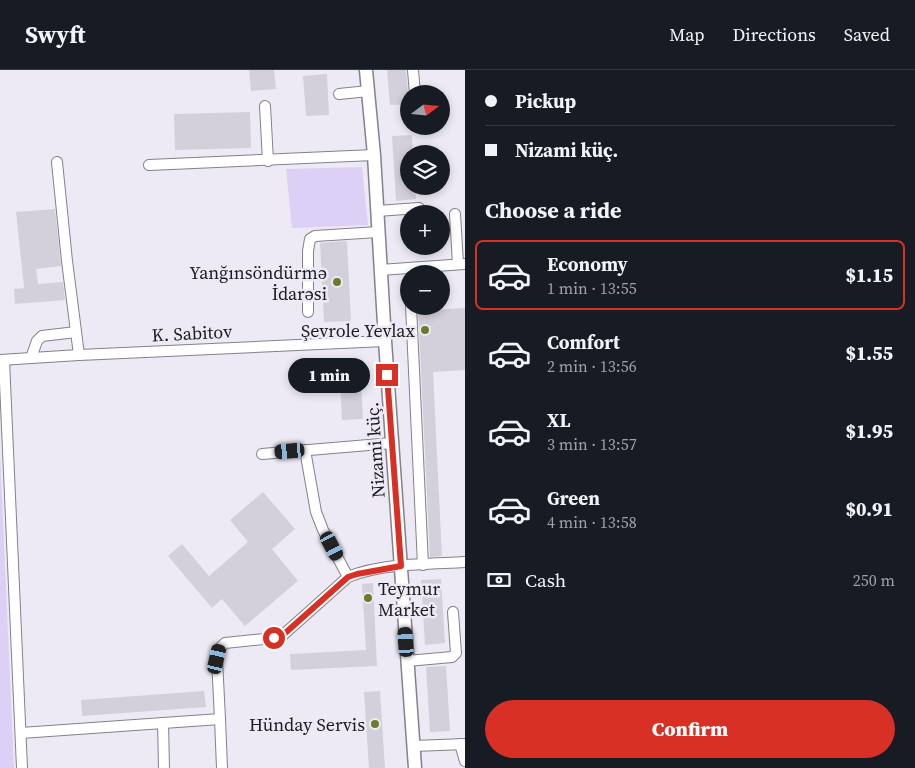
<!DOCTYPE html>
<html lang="en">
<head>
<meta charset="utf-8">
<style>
	body { margin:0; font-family:"Source Serif 4",serif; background:#20242c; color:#f1f3f6; height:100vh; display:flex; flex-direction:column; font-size:19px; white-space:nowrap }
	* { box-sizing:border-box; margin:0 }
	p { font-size:16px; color:#9ea1a6 }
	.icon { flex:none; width:28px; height:28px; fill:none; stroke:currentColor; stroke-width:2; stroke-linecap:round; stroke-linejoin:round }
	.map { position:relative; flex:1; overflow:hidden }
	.side { display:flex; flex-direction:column; background:#171b24; width:450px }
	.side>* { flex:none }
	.guide { display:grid; align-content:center; height:110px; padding:0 20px; background:#171b24 }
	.needle { width:32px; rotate:74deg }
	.buttons { position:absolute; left:400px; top:15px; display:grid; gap:10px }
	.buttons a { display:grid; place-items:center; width:50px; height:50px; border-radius:50%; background:#171b24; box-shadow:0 2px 8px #0003; font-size:25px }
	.end { position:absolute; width:22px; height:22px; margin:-11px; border:6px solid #d93025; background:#fff; box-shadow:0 0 0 2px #fff }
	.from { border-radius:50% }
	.bubble { position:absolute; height:35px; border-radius:18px; background:#171b24; box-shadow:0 2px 8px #0003; font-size:16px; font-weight:800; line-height:35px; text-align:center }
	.car { position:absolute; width:15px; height:30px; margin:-15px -8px; border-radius:6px; box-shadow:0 0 4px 1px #0007; background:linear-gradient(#222 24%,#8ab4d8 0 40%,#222 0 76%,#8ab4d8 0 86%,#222 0) }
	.guide b { display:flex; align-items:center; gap:18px; height:48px; font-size:19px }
	.guide b+b { border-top:1px solid #363941 }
	.guide i { width:12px; height:12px; background:#f1f3f6 }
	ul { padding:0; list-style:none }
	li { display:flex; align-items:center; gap:15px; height:70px; margin:0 10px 8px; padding:0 10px; border:2px solid transparent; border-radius:8px }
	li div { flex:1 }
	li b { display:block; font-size:19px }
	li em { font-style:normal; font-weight:800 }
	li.selected { border-color:#d93025 }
	li>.icon { width:45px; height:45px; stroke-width:1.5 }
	h2 { padding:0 20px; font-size:22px; line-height:60px }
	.pay { display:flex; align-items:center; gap:12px; height:55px; padding:0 20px; font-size:19px }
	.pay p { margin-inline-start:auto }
	.primary-button { display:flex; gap:10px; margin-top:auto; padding:10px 20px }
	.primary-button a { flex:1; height:58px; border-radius:30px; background:#d93025; color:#fff; font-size:20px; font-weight:800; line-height:58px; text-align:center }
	header { display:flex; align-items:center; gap:30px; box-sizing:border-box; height:70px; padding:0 25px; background:#171b24; border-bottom:1px solid #363941 }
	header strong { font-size:24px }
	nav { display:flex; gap:28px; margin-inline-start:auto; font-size:18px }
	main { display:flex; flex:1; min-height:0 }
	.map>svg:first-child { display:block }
	.green { fill:#ddd0f6 }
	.building { fill:#d4d0db }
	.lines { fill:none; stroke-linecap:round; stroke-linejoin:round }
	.minor-casing { stroke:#84818b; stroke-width:12 }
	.major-casing { stroke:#84818b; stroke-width:15 }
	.minor { stroke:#fff; stroke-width:10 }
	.major { stroke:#fff; stroke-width:12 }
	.route { stroke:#d93025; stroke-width:6 }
	.poi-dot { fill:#6a7c2b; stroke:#eeeaf5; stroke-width:2 }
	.labels { text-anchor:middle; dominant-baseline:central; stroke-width:5; stroke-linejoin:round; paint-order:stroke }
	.poi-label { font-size:18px; fill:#1c1b1f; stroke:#eeeaf5; text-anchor:end }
	.street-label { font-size:18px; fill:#1c1b1f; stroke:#eeeaf5 }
</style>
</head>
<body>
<header>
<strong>Swyft</strong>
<nav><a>Map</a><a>Directions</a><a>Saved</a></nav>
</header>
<main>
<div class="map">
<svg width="465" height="698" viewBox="0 0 465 698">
	<rect width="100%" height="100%" fill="#eeeaf5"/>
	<g class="green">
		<polygon points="362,97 368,155 292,158 286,99"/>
		<polygon points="0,381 14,698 0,698"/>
	</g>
	<g class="building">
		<polygon points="249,0 274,0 276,19 251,21"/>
		<polygon points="387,0 406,0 409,34 390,35"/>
		<polygon points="327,4 329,45 306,46 303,6"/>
		<polygon points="250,42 251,78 175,80 174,44"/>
		<polygon points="412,65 413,84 409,84 409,116 415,116 416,129 396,131 392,66"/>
		<polygon points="55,139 61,196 36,199 38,214 63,212 65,230 15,234 14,219 24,218 16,142"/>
		<polygon points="347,171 351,251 324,252 320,173"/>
		<polygon points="430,238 430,240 465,238 465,300 433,302 442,486 430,487 418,239"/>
		<polygon points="360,293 363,349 342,350 339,294"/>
		<polygon points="263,422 295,459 272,479 298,511 245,556 222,529 212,538 168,486 182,474 209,506 248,472 230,450"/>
		<polygon points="441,509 445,573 425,575 421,510"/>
		<polygon points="373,513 377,596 291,600 290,584 366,580 362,514"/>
		<polygon points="446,596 450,661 430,662 426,597"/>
		<polygon points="204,621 206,637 82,646 81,630"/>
		<polygon points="380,621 385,698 369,698 364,622"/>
	</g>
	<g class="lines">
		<g class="minor-casing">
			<g id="minor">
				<polyline points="413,0 415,24"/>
				<polyline points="339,24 368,21"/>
				<polyline points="265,36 268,91"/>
				<polyline points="57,92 67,191 79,285"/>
				<polyline points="149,95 374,85"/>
				<polyline points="377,141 419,138"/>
				<polyline points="455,144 458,194"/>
				<polyline points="380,200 465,194"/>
				<polyline points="411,236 423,495"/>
				<polyline points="308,242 308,181 310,169 315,166 378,162"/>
				<polyline points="31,288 37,271 42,266 76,262"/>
				<polyline points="0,290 79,285 385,271"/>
				<polyline points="4,290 22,698"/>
				<polyline points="305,380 316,442 323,460 348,507"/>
				<polyline points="262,384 392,373"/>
				<polyline points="407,591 452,587 456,583 453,542"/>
				<polyline points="220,649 222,698"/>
				<polyline points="163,653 164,698"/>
				<path d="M21,663L220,649L217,589L220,578L225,573L274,568L283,565L348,507C383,493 428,494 465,492"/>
				<polyline points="460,674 465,691"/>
				<polyline points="414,676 465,674"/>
			</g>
		</g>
		<g class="major-casing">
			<polyline id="major" points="366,0 374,85 385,271 415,698"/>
		</g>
		<use href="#minor" class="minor"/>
		<use href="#major" class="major"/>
	</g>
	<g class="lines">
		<polyline class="route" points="274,568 283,565 348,507 357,504 401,496 387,305"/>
	</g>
	<g class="poi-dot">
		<circle cx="337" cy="212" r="5"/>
		<circle cx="425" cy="260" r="5"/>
		<circle cx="368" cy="528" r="5"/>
		<circle cx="375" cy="654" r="5"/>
	</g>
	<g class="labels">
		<g class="poi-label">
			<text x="327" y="202">Yanğınsöndürmə<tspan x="327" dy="21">İdarəsi</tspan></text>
			<text x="415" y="260">Şevrole Yevlax</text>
			<text x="378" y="518" text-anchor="start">Teymur<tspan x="378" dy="21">Market</tspan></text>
			<text x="365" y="654">Hünday Servis</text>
		</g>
		<g class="street-label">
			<text transform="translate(192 263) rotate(-3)">K. Sabitov</text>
			<text transform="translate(375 380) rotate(-94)">Nizami küç.</text>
		</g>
	</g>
</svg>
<div class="buttons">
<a><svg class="needle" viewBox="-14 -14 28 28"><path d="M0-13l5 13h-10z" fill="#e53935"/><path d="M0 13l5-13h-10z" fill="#9ea1a6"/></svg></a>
<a><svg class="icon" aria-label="layers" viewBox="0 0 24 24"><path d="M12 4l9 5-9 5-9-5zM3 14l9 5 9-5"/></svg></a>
<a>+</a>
<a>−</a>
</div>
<i class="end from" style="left:274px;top:568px"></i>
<i class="end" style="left:387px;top:305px"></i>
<div class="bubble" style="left:288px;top:288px;width:82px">1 min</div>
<i class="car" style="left:290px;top:381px;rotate:265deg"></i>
<i class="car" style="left:332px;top:476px;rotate:152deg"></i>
<i class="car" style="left:406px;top:572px;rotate:356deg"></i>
<i class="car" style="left:217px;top:589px;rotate:13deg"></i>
</div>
<section class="side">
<div class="guide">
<b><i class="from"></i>Pickup</b>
<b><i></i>Nizami küç.</b>
</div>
<h2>Choose a ride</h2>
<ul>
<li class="selected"><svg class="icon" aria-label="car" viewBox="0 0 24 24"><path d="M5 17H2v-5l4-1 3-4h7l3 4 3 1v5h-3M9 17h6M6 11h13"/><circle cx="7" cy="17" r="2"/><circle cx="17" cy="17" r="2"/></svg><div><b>Economy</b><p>1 min · 13:55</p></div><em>$1.15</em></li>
<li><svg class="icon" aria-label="car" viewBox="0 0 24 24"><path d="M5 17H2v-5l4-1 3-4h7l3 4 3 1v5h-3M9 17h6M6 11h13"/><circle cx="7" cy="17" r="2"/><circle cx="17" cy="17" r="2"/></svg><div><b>Comfort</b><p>2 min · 13:56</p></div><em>$1.55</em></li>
<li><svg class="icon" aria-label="car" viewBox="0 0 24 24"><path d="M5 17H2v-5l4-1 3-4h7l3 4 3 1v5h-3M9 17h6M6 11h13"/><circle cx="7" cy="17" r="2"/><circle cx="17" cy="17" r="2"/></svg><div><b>XL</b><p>3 min · 13:57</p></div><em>$1.95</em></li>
<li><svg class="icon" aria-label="car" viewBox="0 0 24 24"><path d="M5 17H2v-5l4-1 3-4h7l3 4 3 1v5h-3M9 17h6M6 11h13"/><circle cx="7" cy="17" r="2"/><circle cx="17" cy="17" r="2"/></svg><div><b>Green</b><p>4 min · 13:58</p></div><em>$0.91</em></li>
</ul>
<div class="pay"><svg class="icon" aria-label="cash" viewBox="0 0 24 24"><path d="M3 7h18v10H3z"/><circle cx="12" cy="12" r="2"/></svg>Cash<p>250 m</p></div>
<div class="primary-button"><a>Confirm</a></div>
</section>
</main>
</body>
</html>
